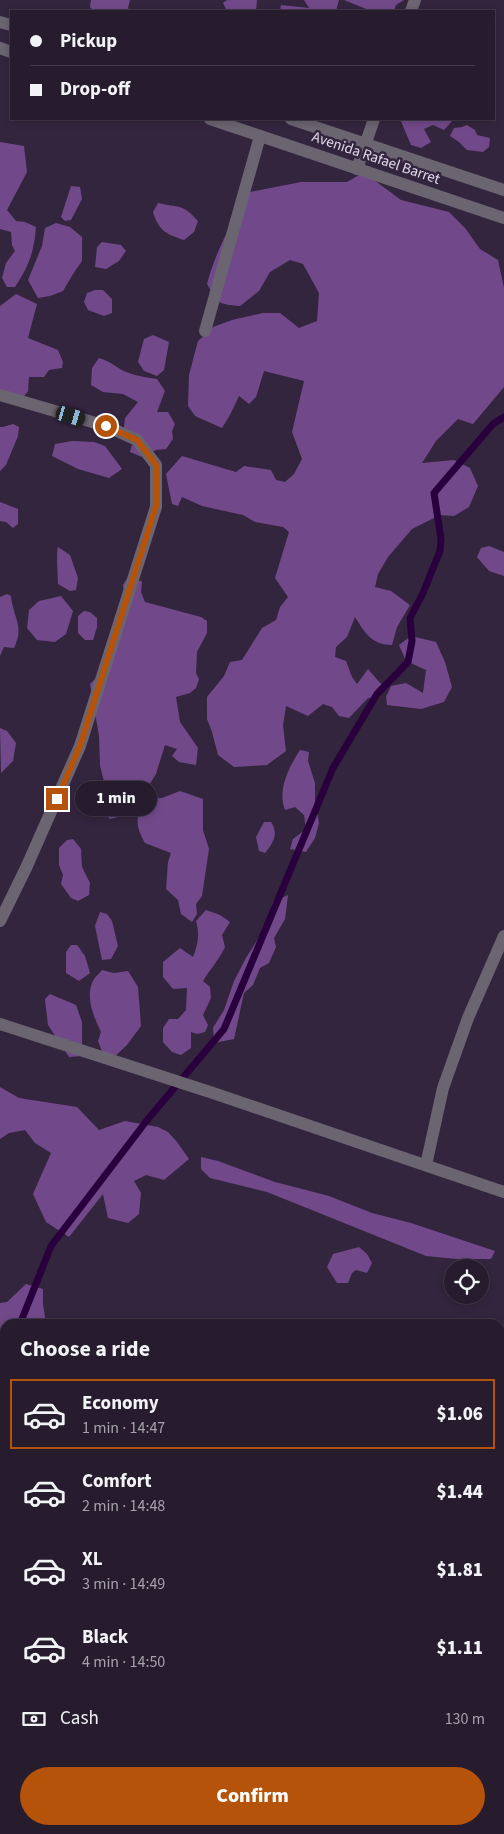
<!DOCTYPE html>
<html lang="en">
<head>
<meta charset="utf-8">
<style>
	body { margin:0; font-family:"Source Sans 3",sans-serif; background:#2f2536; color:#f1f3f6; height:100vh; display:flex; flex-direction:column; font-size:19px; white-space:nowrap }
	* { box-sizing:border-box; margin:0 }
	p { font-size:16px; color:#a4a1aa }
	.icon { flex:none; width:28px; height:28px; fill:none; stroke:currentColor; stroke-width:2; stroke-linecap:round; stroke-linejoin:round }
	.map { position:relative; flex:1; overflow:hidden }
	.sheet { position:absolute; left:0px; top:1319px; width:505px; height:516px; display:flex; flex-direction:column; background:#271c2e; border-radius:15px 15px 0 0; box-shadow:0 2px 8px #0003,0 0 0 1px #433a4a }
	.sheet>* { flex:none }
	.guide { position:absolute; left:10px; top:10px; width:485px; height:110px; border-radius:0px; box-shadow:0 2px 8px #0003,0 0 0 1px #433a4a; display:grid; align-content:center; height:110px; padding:0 20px; background:#271c2e }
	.buttons { position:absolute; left:444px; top:1259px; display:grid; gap:10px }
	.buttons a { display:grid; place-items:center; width:45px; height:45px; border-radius:50%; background:#271c2e; box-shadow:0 2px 8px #0003,0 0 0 1px #433a4a; font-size:25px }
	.end { position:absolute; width:22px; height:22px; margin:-11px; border:6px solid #b45309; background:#fff; box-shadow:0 0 0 2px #fff }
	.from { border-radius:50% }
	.bubble { position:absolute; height:35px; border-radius:18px; background:#271c2e; box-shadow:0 2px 8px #0003,0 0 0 1px #433a4a; font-size:16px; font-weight:800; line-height:35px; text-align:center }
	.car { position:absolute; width:15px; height:30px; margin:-15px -8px; border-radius:6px; box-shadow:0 0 4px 1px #0007; background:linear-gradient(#222 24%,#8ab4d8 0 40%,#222 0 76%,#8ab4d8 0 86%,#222 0) }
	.guide b { display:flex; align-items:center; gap:18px; height:48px; font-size:19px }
	.guide b+b { border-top:1px solid #433a4a }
	.guide i { width:12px; height:12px; background:#f1f3f6 }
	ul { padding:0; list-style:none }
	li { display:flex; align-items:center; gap:15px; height:70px; margin:0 10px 8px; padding:0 10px; border:2px solid transparent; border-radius:0px }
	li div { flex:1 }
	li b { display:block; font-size:19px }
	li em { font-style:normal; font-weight:800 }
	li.active { border-color:#b45309 }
	li>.icon { width:45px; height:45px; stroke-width:1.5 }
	h2 { padding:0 20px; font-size:22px; line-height:60px }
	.pay { display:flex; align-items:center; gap:12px; height:55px; padding:0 20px; font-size:19px }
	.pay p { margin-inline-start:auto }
	.cta { display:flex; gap:10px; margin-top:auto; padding:10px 20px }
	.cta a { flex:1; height:58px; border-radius:30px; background:#b45309; color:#fff; font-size:20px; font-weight:800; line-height:58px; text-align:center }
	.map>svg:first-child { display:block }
	.forest { fill:#71498a }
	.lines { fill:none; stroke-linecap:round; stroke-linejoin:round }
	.stream { stroke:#29003d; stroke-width:7 }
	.street { stroke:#6b6471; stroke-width:12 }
	.route { stroke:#b45309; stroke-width:6 }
	.labels { text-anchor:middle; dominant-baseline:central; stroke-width:5; stroke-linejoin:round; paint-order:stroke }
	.street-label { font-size:15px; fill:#e1d8e8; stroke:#34253e }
</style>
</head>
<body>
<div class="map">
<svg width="504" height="1834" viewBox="0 0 504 1834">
	<rect width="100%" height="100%" fill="#34253e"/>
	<g class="forest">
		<polygon points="91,0 130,0 128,8 130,11 94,11 90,7"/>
		<polygon points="227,0 257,0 256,11 227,11 223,3"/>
		<polygon points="304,0 339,0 336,11 280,11 281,5 309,8"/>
		<polygon points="344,0 404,0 396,5 394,11 371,11"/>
		<polygon points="400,119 454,119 444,130 433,125 424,129 431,142 421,148 411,145"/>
		<polygon points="467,125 475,130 477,135 490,138 489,147 483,152 467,150 459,142 450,136 454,128 462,127"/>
		<path d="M0,142L24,146L27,172L7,210L16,221L25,222L36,227C34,252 29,266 15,287H7L2,278L6,263L15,251L12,245L11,232L0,229Z"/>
		<path d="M359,175L374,180L401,200L449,212L465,228L480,249L498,260L504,288V387L473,424L458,419L436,441L422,463L454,460L470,468L478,486L469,507L454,516L440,515L412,529L388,557L378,574L375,587L391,591L410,605L397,627L392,645C372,645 365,633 355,617L347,637L336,647L335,657L346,661L352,677L357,684L368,669L382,685L376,697L368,698L349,718L339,716L332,707L323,704L308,716L286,706L283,725L286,751L267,765L234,767L218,755L212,732L207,719V697L224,676L230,662L242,660L262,628L276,620L280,607L288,597L275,578L289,532L283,527L255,522L243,515L202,506L182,497L178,506L172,504L166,474L182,456L236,472L244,466L271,470L276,480L285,482L294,474L302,459L292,432L304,381L264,371L256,397L249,404L239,396L230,415L222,428L195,416L188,406L189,375L198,341L213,327L232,320L263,313H280L299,328L317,321L319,293L303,264L290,260L270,272L259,291L240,306C218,304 218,304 207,284C216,250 232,222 250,192L301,182H347Z"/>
		<polygon points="71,186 80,187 82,199 71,220 65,221 61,217"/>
		<path d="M158,203C179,208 182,203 198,221L194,232L184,240C166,234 159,231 153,212Z"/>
		<polygon points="56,223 70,227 82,237 82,261 73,274 63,291 50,296 38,298 28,280 42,246 45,228"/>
		<polygon points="102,242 121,245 126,251 119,261 106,269 95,267 97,247"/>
		<polygon points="95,290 103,290 112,299 112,313 104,316 88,310 84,302 87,293"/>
		<polygon points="16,294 37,304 28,338 58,350 63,362 62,368 49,370 44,377 29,377 28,391 22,399 0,401 0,306"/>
		<polygon points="153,335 169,342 164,370 157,376 144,371 138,362 144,339"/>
		<path d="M99,358C106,360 111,363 117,367C128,375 144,377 157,379L165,391L157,412H168L175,424L172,431L173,439L166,449L156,450L142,457L130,452L133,441L123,435L125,418L138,402L123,394L103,392L91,385L92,368Z"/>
		<polygon points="13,424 19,427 18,436 6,465 0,471 0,427 3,427"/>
		<polygon points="72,441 94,442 105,446 122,469 109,478 78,469 52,456 55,444"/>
		<polygon points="0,502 18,509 18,524 13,528 6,522 0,521"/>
		<polygon points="489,546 504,552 504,576 489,571 477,557 481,548"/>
		<path d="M58,547L70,555L78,578L76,590L70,591L58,584C58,575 56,553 58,547Z"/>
		<polygon points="126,580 142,581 141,592 145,602 201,617 207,621 207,633 197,652 196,673 199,679 196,688 190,693 176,697 180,722 198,748 196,765 179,762 172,756 177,749 165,745 156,774 146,790 134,791 126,815 110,819 103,812 105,786 100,765 99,736 90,684 97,677 125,600 123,585"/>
		<path d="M7,594L11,596C13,618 25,626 14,648L4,647L0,656V597Z"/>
		<polygon points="61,596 73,611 66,634 55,642 37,640 27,628 29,610 39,601"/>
		<polygon points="84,611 90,612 97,618 97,627 93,640 85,640 78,633 78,616"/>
		<polygon points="411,636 436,642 445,662 452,687 444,702 421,709 387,705 386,697 391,686 406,683 423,693 426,670 406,661 399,645"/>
		<polygon points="0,728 7,731 16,743 13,761 1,773"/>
		<path d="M300,750L309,752L308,761L315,783V800L319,823L315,838L306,852L290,849L293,839L306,829L304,815L295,807L285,810C277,790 289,767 300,750Z"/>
		<path d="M180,791L203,799V830L209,849L202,896L196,904L197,914L192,922L181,914L178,900L166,889L168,862L171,853L145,843C135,825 136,818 143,799L162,798Z"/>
		<path d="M264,822H271C279,834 273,843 265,853L259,851L256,837Z"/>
		<polygon points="73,839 81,849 82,867 90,883 89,895 78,901 71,898 61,884 63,875 59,865 59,848 67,840"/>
		<polygon points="288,895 285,919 274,938 276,947 269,963 260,968 253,985 244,993 234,1039 214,1043 213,1028 224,1010 234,981 246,958 264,929 273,902"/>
		<path d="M206,910L220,915L230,922L222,935L225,947C219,960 210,969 203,981L210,987L211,998L203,1015L208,1025L205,1032L197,1034L191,1032V1048L181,1055L172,1052L163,1042V1028L169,1019H178L186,1010L187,988L173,989L163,977V962L180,948L193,957C198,944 200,934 196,921Z"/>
		<polygon points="100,912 107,914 112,921 118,946 111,959 102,960 95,926"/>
		<polygon points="71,945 77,945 85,956 90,973 79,981 66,973 66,952"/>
		<path d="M102,970L114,973L128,971L138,987L141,1026L127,1045L112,1059L103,1054L98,1041L101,1032C94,1017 84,996 94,979C96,976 100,973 102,970Z"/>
		<polygon points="50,994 76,1005 82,1022 82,1056 69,1057 48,1025 45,999"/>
		<polygon points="0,1087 19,1098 77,1107 99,1130 125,1121 158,1127 168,1132 177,1142 189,1159 164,1180 146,1175 134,1181 141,1193 139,1214 128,1223 108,1218 103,1194 69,1237 46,1222 33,1194 51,1153 35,1143 25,1130 9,1133 0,1139"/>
		<polygon points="201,1157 218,1161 275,1182 329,1196 372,1213 411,1223 495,1251 491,1259 457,1259 426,1256 267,1192 210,1178 201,1169"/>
		<polygon points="359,1247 367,1254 372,1263 367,1273 356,1270 352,1273 348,1283 337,1283 327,1267 333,1254"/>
		<polygon points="26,1284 43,1289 43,1304 46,1324 5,1324 5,1482 0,1484 0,1303 7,1302"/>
		<polygon points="0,1632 5,1634 5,1706 0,1704"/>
	</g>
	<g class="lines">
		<g class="stream">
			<polyline points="20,1324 51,1246 148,1119 224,1029 333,768 377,694 408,662 412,641 410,618 423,593 440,551 441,539 434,493 493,424 504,417"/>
			<polyline points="0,1372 5,1360"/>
			<polyline points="0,1424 5,1423"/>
			<polyline points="500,1785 504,1782"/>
			<polyline points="141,1834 142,1830"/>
		</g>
		<g class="street">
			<polyline points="411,11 415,0"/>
			<polyline points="0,22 11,25"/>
			<polyline points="0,48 11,52"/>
			<polyline points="210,119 504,218"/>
			<polyline points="291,119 504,190"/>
			<polyline points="357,169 374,119"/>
			<polyline points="205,331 260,136"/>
			<polyline points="0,395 106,426 137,440 156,465 156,507 80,746 26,868 0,921"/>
			<polyline points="0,1024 213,1093 504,1192"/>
			<polyline points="426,1165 443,1088 468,1018 504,936"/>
			<polyline points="206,1830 216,1834"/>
			<polyline points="297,1830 299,1834"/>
			<polyline points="70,1834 71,1830"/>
		</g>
	</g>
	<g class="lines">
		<polyline class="route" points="57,799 80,746 156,506 156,465 137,440 106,426"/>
	</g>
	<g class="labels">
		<g class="street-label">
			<text transform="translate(376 158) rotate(19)">Avenida Rafael Barret</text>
		</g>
	</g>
</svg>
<div class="buttons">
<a><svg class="icon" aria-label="locate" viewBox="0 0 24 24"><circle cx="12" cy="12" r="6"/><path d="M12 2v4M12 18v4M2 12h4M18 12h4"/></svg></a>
</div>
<i class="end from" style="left:106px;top:426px"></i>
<i class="end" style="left:57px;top:799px"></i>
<div class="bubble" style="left:75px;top:781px;width:82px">1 min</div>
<i class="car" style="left:71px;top:416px;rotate:106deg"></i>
<div class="guide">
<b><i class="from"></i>Pickup</b>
<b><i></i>Drop-off</b>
</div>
<section class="sheet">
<h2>Choose a ride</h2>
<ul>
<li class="active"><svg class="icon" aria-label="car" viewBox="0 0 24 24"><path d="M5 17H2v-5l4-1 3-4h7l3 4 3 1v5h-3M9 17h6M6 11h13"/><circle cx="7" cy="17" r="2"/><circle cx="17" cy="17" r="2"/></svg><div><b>Economy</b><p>1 min · 14:47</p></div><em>$1.06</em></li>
<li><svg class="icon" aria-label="car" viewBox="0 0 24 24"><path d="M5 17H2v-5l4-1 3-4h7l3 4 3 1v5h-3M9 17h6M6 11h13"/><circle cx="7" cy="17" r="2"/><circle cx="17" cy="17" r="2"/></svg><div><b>Comfort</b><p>2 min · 14:48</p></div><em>$1.44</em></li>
<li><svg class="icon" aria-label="car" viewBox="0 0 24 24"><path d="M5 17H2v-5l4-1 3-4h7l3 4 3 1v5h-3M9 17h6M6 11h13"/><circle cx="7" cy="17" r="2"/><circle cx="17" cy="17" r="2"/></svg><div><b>XL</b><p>3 min · 14:49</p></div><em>$1.81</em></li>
<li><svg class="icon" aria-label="car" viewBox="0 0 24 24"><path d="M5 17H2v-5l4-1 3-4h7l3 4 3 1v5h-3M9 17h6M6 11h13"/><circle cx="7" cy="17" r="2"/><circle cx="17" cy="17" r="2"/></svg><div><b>Black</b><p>4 min · 14:50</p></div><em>$1.11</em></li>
</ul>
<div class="pay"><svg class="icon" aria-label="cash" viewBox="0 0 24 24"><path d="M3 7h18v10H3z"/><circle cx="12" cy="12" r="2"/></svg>Cash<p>130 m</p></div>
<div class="cta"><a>Confirm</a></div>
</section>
</div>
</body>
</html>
